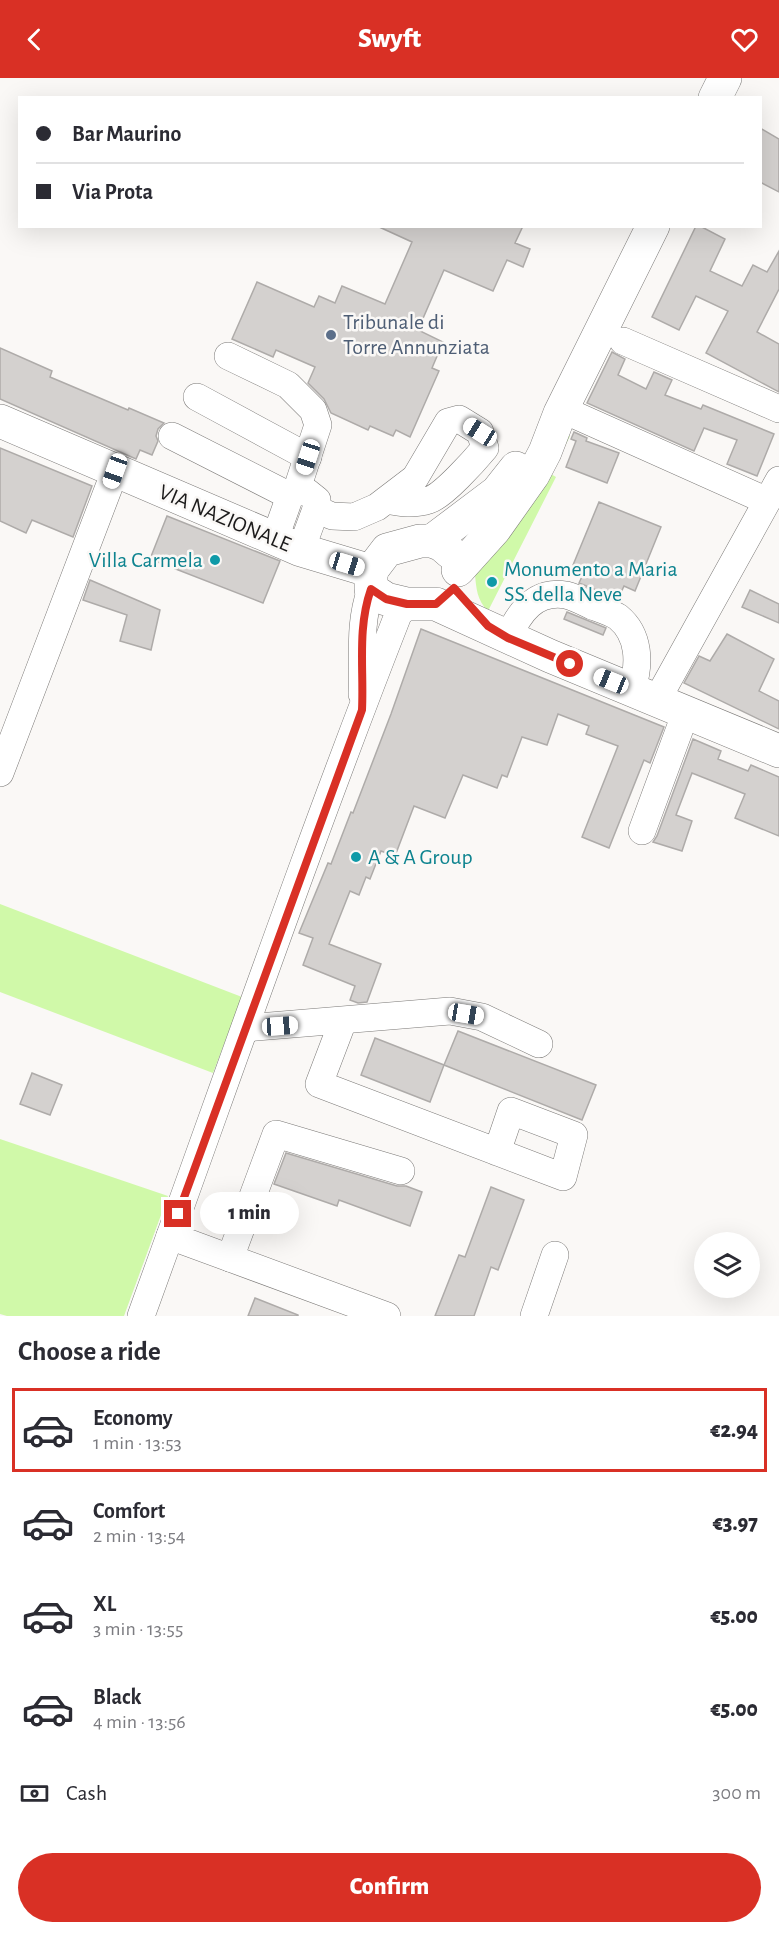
<!DOCTYPE html>
<html lang="en">
<head>
<meta charset="utf-8">
<style>
	body { margin:0; font-family:"Alegreya Sans",sans-serif; background:#f7f7f7; color:#2b2b33; height:100vh; display:flex; flex-direction:column; font-size:22px; white-space:nowrap }
	* { box-sizing:border-box; margin:0 }
	p { font-size:20px; color:#7c7c81 }
	.icon { flex:none; width:33px; height:33px; fill:none; stroke:currentColor; stroke-width:2; stroke-linecap:round; stroke-linejoin:round }
	.map { position:relative; height:1238px; overflow:hidden }
	.sheet { display:flex; flex-direction:column; background:#fff; flex:1 }
	.sheet>* { flex:none }
	.banner { position:absolute; left:18px; top:18px; width:744px; height:132px; border-radius:0px; box-shadow:0 6px 24px #0002; display:grid; align-content:center; height:132px; padding:0 18px; background:#fff }
	.fabs { position:absolute; left:694px; top:1154px; display:grid; gap:12px }
	.fabs a { display:grid; place-items:center; width:66px; height:66px; border-radius:50%; background:#fff; box-shadow:0 6px 24px #0002; font-size:30px }
	.end { position:absolute; width:27px; height:27px; margin:-14px; border:8px solid #d93025; background:#fff; box-shadow:0 0 0 3px #fff }
	.from { border-radius:50% }
	.bubble { position:absolute; height:42px; border-radius:21px; background:#fff; box-shadow:0 6px 24px #0002; font-size:20px; font-weight:800; line-height:42px; text-align:center }
	.car { position:absolute; width:18px; height:36px; margin:-18px -9px; border-radius:8px; box-shadow:0 0 4px 2px #0007; background:linear-gradient(#fff 24%,#345 0 40%,#fff 0 76%,#345 0 86%,#fff 0) }
	.banner b { display:flex; align-items:center; gap:21px; height:57px; font-size:22px }
	.banner b+b { border-top:2px solid #e1e1e2 }
	.banner i { width:15px; height:15px; background:#2b2b33 }
	ul { padding:0; list-style:none }
	li { display:flex; align-items:center; gap:18px; height:84px; margin:0 12px 9px; padding:0 6px; border:3px solid transparent; border-radius:0px }
	li div { flex:1 }
	li b { display:block; font-size:22px }
	li em { font-style:normal; font-weight:800 }
	li.selected { border-color:#d93025 }
	li>.icon { width:54px; height:54px; stroke-width:1.5 }
	h2 { padding:0 18px; font-size:27px; line-height:72px }
	.pay { display:flex; align-items:center; gap:15px; height:66px; padding:0 18px; font-size:22px }
	.pay p { margin-inline-start:auto }
	.button { display:flex; gap:12px; margin-top:auto; padding:12px 18px }
	.button a { flex:1; height:69px; border-radius:36px; background:#d93025; color:#fff; font-size:24px; font-weight:800; line-height:69px; text-align:center }
	header { display:flex; justify-content:space-between; align-items:center; height:78px; padding:0 18px; background:#d93025; color:#fff; font-size:27px; font-weight:800 }
	.map>svg:first-child { display:block }
	.green { fill:#d0f9a9 }
	.building { fill:#d4d1cf; stroke:#aeaba9; stroke-width:1.5 }
	.lines { fill:none; stroke-linecap:round; stroke-linejoin:round }
	.minor-casing { stroke:#7b7977; stroke-width:28 }
	.major-casing { stroke:#7b7977; stroke-width:34 }
	.minor { stroke:#fff; stroke-width:27 }
	.major { stroke:#fff; stroke-width:33 }
	.route { stroke:#d93025; stroke-width:8 }
	.service-dot { fill:#5c6f8a; stroke:#faf8f6; stroke-width:2 }
	.culture-dot { fill:#0f9aa8; stroke:#faf8f6; stroke-width:2 }
	.labels { text-anchor:middle; dominant-baseline:central; stroke-width:5; stroke-linejoin:round; paint-order:stroke }
	.service-label { font-size:22px; fill:#4e5e75; stroke:#faf8f6; text-anchor:start }
	.street-label { font-size:22px; fill:#1b1a1a; stroke:#faf8f6 }
	.culture-label { font-size:22px; fill:#0d838f; stroke:#faf8f6; text-anchor:start }
</style>
</head>
<body>
<header><svg class="icon" aria-label="back" viewBox="0 0 24 24"><path d="M15 5l-7 7 7 7"/></svg>Swyft<svg class="icon" aria-label="heart" viewBox="0 0 24 24"><path d="M12 20l-8-8c-3-5 5-10 8-4 3-6 11-1 8 4z"/></svg></header>
<div class="map">
<svg width="779" height="1238" viewBox="0 0 779 1238">
	<rect width="100%" height="100%" fill="#faf8f6"/>
	<g class="green">
		<path d="M567,357L570,358L551,396L556,399L488,533C477,523 476,509 475,496Z"/>
		<polygon points="0,826 242,919 213,995 0,914"/>
		<polygon points="0,1061 168,1118 124,1238 7,1238 0,1236"/>
	</g>
	<g class="building">
		<polygon points="760,50 779,61 779,114 760,104"/>
		<polygon points="377,148 523,148 515,165 530,171 523,189 507,182 493,213 444,192 418,252 443,264 432,290 439,293 410,359 396,352 393,358 370,348 368,352 331,335 324,321 308,305 315,289 276,272 273,279 232,261 257,204 314,229 319,218 335,225 342,208 385,226 412,164"/>
		<polygon points="696,148 700,148 725,161 710,193 742,208 753,187 767,194 779,173 779,211 757,254 779,266 779,314 706,275 728,233 696,218 679,252 652,239"/>
		<polygon points="0,270 52,293 50,299 128,332 129,330 164,345 158,351 156,358 158,363 152,377 140,372 136,381 0,321"/>
		<polygon points="612,274 625,281 618,297 646,311 654,294 672,302 665,317 701,331 703,327 774,356 757,398 727,386 737,362 704,350 694,373 587,325"/>
		<polygon points="574,354 587,360 586,363 619,375 607,405 566,389 576,363 571,361"/>
		<polygon points="0,370 92,408 73,459 32,442 26,455 0,443"/>
		<polygon points="599,424 661,449 635,513 624,508 618,521 579,505 585,492 573,487"/>
		<polygon points="167,438 280,483 263,525 150,481"/>
		<polygon points="90,502 160,532 151,572 120,563 127,537 83,522"/>
		<polygon points="750,512 779,526 779,545 742,529"/>
		<polygon points="567,534 606,550 603,557 564,541"/>
		<polygon points="421,551 664,649 650,685 644,682 609,770 582,759 618,668 586,656 589,648 558,636 547,667 522,659 507,699 502,697 497,710 463,697 445,740 414,728 395,778 381,773 370,801 366,799 359,817 350,813 329,866 381,886 367,924 358,925 350,922 355,908 303,887 313,860 299,855 328,785 331,786 351,734 353,735 391,636"/>
		<polygon points="727,556 774,581 759,613 779,623 779,651 684,605 699,578 710,583"/>
		<polygon points="693,661 721,673 718,681 748,693 751,687 779,699 779,758 735,740 745,716 692,695 676,737 692,743 682,773 653,764 657,758"/>
		<polygon points="458,953 596,1007 582,1042 444,987"/>
		<polygon points="375,960 444,987 430,1024 361,997"/>
		<polygon points="32,995 62,1007 50,1037 20,1026"/>
		<polygon points="286,1075 397,1108 406,1108 422,1114 410,1148 339,1122 337,1128 274,1106"/>
		<polygon points="491,1109 524,1122 498,1192 491,1189 474,1238 435,1238 459,1177 465,1179"/>
		<polygon points="255,1220 298,1237 298,1238 248,1238"/>
	</g>
	<g class="lines">
		<g class="minor-casing">
			<g id="minor">
				<polyline points="623,263 779,331"/>
				<polyline points="228,278 288,307 313,332 318,347 296,414"/>
				<polyline points="197,319 308,379"/>
				<polyline points="577,338 767,423"/>
				<polyline points="172,358 290,418"/>
				<path d="M316,431L332,438L354,439L377,429L415,400L448,344L459,341L480,354L485,370C475,382 443,418 429,422C414,427 401,425 386,422"/>
				<polyline points="275,460 290,418 296,414 307,414 317,422 316,431 301,472"/>
				<path d="M508,560C519,534 535,512 566,517C575,519 584,524 592,528C600,531 610,534 618,539C640,557 640,586 632,611"/>
				<path d="M362,616C364,578 358,549 371,511"/>
				<polyline points="657,622 779,402"/>
				<polyline points="0,695 115,393"/>
				<polyline points="642,753 686,634"/>
				<polyline points="343,943 319,1006 563,1099 574,1057 511,1033 497,1074"/>
				<polyline points="245,950 450,933 482,939 539,966"/>
				<polyline points="170,1158 387,1238"/>
				<polyline points="230,1180 276,1056 401,1093"/>
				<path d="M141,1238C226,1004 307,769 398,537L407,526"/>
				<polyline points="534,1238 555,1177"/>
			</g>
		</g>
		<g class="major-casing">
			<g id="major">
				<polyline points="715,20 725,0"/>
				<polyline points="0,343 301,472 371,493"/>
				<polyline points="432,463 497,414 516,390"/>
				<polyline points="458,492 494,452 533,397 545,374 560,335 653,148"/>
				<polyline points="371,493 371,511 386,521 407,526 436,526 550,578 779,673"/>
				<polyline points="371,493 387,472 420,463 432,463 442,467 450,474"/>
			</g>
		</g>
		<use href="#minor" class="minor"/>
		<use href="#major" class="major"/>
	</g>
	<g class="lines">
		<path class="route" d="M178,1136L362,632C364,591 357,551 371,511L386,521L407,526H436L454,510L488,548L508,560L570,586"/>
	</g>
	<circle class="service-dot" cx="331" cy="257" r="6"/>
	<g class="culture-dot">
		<circle cx="215" cy="482" r="6"/>
		<circle cx="492" cy="504" r="6"/>
		<circle cx="356" cy="779" r="6"/>
	</g>
	<g class="labels">
		<g class="service-label">
			<text x="343" y="244">Tribunale di<tspan x="343" dy="25">Torre Annunziata</tspan></text>
		</g>
		<g class="street-label">
			<text transform="translate(225 440) rotate(23)">VIA NAZIONALE</text>
		</g>
		<g class="culture-label">
			<text x="203" y="482" text-anchor="end">Villa Carmela</text>
			<text x="504" y="491">Monumento a Maria<tspan x="504" dy="25">SS. della Neve</tspan></text>
			<text x="368" y="779">A &amp; A Group</text>
		</g>
	</g>
</svg>
<div class="fabs">
<a><svg class="icon" aria-label="layers" viewBox="0 0 24 24"><path d="M12 4l9 5-9 5-9-5zM3 14l9 5 9-5"/></svg></a>
</div>
<i class="end from" style="left:570px;top:586px"></i>
<i class="end" style="left:178px;top:1136px"></i>
<div class="bubble" style="left:200px;top:1114px;width:99px">1 min</div>
<i class="car" style="left:480px;top:354px;rotate:302deg"></i>
<i class="car" style="left:308px;top:379px;rotate:198deg"></i>
<i class="car" style="left:115px;top:393px;rotate:200deg"></i>
<i class="car" style="left:347px;top:486px;rotate:107deg"></i>
<i class="car" style="left:611px;top:603px;rotate:292deg"></i>
<i class="car" style="left:466px;top:936px;rotate:100deg"></i>
<i class="car" style="left:280px;top:948px;rotate:86deg"></i>
<div class="banner">
<b><i class="from"></i>Bar Maurino</b>
<b><i></i>Via Prota</b>
</div>
</div>
<section class="sheet">
<h2>Choose a ride</h2>
<ul>
<li class="selected"><svg class="icon" aria-label="car" viewBox="0 0 24 24"><path d="M5 17H2v-5l4-1 3-4h7l3 4 3 1v5h-3M9 17h6M6 11h13"/><circle cx="7" cy="17" r="2"/><circle cx="17" cy="17" r="2"/></svg><div><b>Economy</b><p>1 min · 13:53</p></div><em>€2.94</em></li>
<li><svg class="icon" aria-label="car" viewBox="0 0 24 24"><path d="M5 17H2v-5l4-1 3-4h7l3 4 3 1v5h-3M9 17h6M6 11h13"/><circle cx="7" cy="17" r="2"/><circle cx="17" cy="17" r="2"/></svg><div><b>Comfort</b><p>2 min · 13:54</p></div><em>€3.97</em></li>
<li><svg class="icon" aria-label="car" viewBox="0 0 24 24"><path d="M5 17H2v-5l4-1 3-4h7l3 4 3 1v5h-3M9 17h6M6 11h13"/><circle cx="7" cy="17" r="2"/><circle cx="17" cy="17" r="2"/></svg><div><b>XL</b><p>3 min · 13:55</p></div><em>€5.00</em></li>
<li><svg class="icon" aria-label="car" viewBox="0 0 24 24"><path d="M5 17H2v-5l4-1 3-4h7l3 4 3 1v5h-3M9 17h6M6 11h13"/><circle cx="7" cy="17" r="2"/><circle cx="17" cy="17" r="2"/></svg><div><b>Black</b><p>4 min · 13:56</p></div><em>€5.00</em></li>
</ul>
<div class="pay"><svg class="icon" aria-label="cash" viewBox="0 0 24 24"><path d="M3 7h18v10H3z"/><circle cx="12" cy="12" r="2"/></svg>Cash<p>300 m</p></div>
<div class="button"><a>Confirm</a></div>
</section>
</body>
</html>
